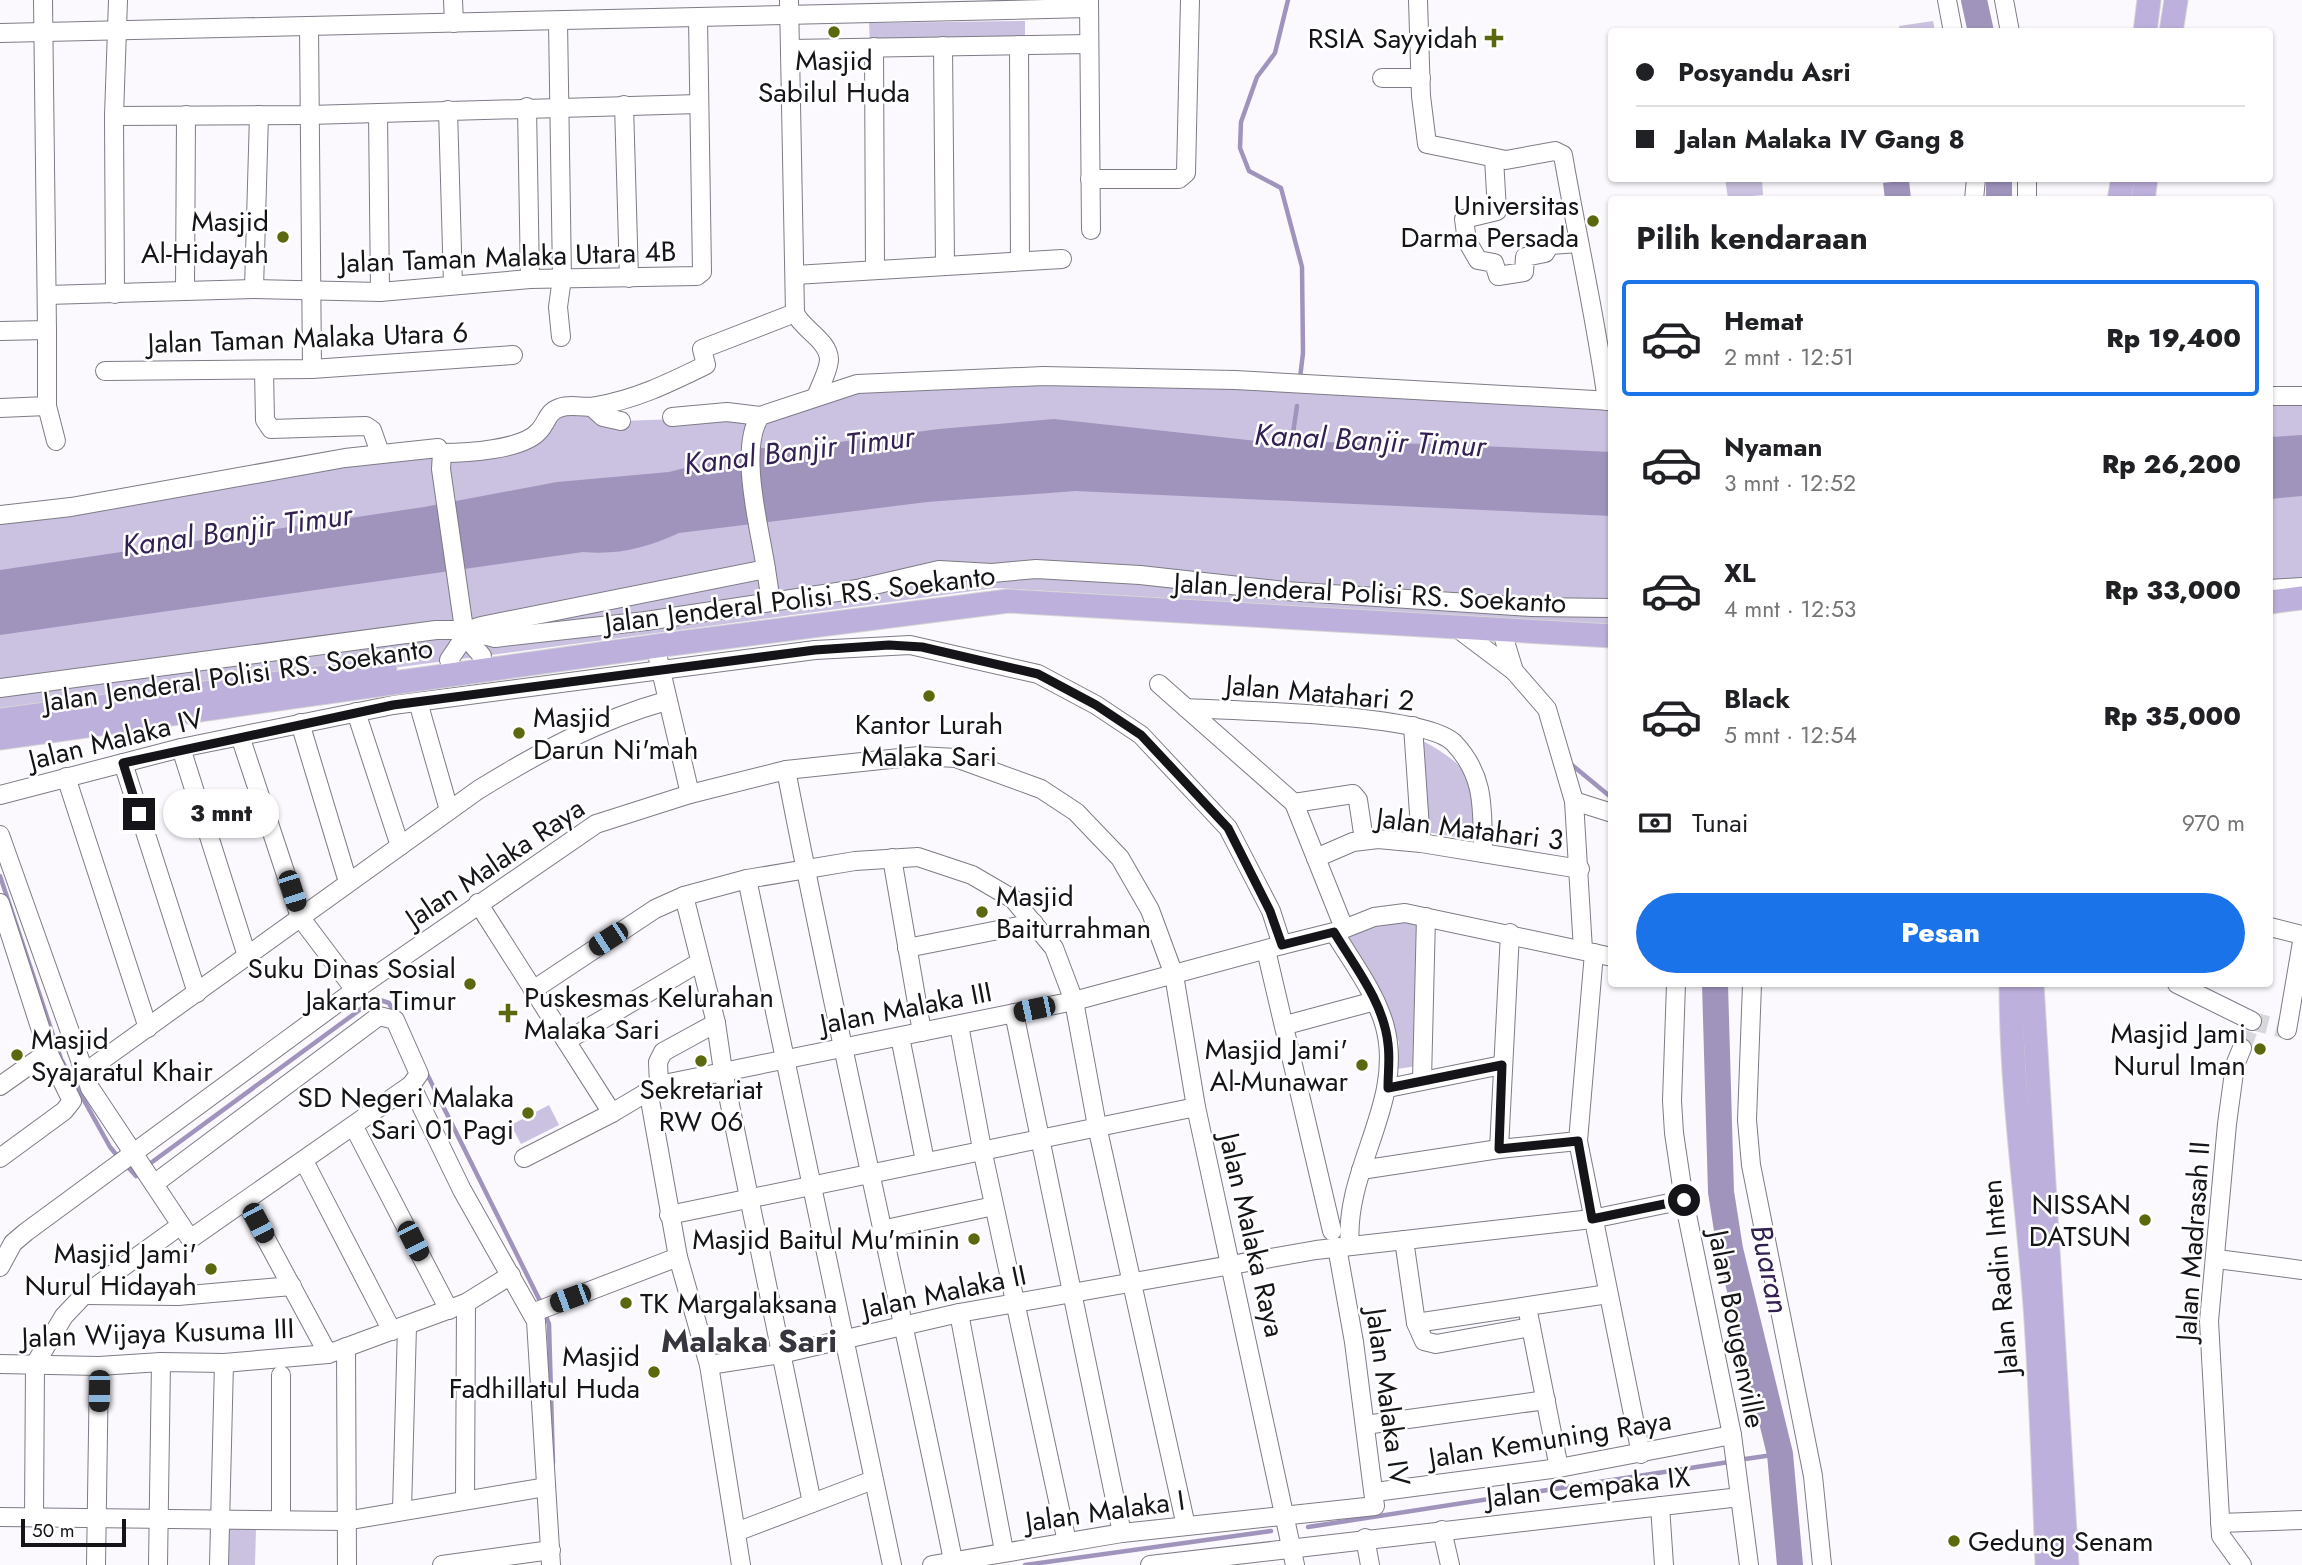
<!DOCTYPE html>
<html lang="id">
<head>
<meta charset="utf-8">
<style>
	body { margin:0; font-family:Jost,sans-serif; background:#f6f6f6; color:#202124; height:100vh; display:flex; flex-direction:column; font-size:26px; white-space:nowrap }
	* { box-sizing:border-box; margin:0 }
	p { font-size:23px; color:#757577 }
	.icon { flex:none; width:38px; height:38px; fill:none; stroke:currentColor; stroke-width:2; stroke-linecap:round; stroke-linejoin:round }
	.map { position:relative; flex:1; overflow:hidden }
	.details { position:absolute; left:1608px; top:196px; width:665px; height:791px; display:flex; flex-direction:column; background:#fff; border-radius:7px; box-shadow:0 2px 5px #0004 }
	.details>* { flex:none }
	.top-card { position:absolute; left:1608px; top:28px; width:665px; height:154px; border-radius:7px; box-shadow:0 2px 5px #0004; display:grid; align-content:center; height:154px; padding:0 28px; background:#fff }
	.scale { position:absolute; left:21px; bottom:18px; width:105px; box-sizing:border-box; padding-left:7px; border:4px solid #151418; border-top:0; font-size:19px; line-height:24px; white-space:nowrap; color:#151418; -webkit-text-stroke:5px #fff; paint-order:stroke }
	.end { position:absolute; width:32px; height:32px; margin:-16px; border:9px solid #151418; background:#fff; box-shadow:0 0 0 4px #fff }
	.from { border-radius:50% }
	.bubble { position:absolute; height:49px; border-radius:24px; background:#fff; box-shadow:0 2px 5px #0004; font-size:23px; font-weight:800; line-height:49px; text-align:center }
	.car { position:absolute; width:21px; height:42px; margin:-21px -10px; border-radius:9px; box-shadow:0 0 5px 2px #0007; background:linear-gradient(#222 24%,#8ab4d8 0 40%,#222 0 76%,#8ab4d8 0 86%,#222 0) }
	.top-card b { display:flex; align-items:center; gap:24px; height:66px; font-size:26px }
	.top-card b+b { border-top:2px solid #e0e0e0 }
	.top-card i { width:18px; height:18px; background:#202124 }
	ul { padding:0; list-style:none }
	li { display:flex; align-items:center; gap:21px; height:116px; margin:0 14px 10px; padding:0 14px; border:4px solid transparent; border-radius:7px }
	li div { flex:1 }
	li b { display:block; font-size:26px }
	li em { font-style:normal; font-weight:800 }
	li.on { border-color:#1a73e8 }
	li>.icon { width:63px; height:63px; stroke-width:1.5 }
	h2 { padding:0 28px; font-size:32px; line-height:84px }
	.pay { display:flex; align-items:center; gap:18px; height:77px; padding:0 28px; font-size:26px }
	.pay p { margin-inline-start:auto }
	.action { display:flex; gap:14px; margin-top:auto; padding:14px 28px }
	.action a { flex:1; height:80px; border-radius:42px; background:#1a73e8; color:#fff; font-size:28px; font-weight:800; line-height:80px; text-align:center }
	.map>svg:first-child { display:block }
	.green { fill:#cac2e0 }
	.water { fill:#a094bd }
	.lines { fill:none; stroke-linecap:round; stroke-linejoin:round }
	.stream { stroke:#a094bd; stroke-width:4.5 }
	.river { stroke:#a094bd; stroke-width:26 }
	.minor-tunnel { stroke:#d8d7dc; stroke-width:18; stroke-dasharray:18 9; stroke-linecap:butt }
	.minor-casing { stroke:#7e7b86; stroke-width:20 }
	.major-casing { stroke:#d5d5d5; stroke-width:25 }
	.minor { stroke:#fff; stroke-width:18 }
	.major { stroke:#beb0dc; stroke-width:23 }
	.route { stroke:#151418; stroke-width:9 }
	.poi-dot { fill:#5b680e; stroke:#fff; stroke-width:2.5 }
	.labels { text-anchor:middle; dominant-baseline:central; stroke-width:5; stroke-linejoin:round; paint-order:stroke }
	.poi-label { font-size:28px; fill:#151418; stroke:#fff; text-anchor:end }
	.street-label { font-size:28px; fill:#151418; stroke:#fff }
	.water-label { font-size:30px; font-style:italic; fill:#332053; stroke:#fff }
	.quarter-label { font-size:32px; font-weight:bold; fill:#37353e; stroke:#fff }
</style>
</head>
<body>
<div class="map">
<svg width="2302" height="1565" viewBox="0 0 2302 1565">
	<rect width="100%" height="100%" fill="#fbf9fe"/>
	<g class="green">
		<polygon points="1025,21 1025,44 870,44 869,23"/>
		<polygon points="1933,21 1935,31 1900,31 1899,26"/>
		<polygon points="1725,179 1762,179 1763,195 1728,198"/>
		<polygon points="947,378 1612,401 1612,625 996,588 0,720 0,521 345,458 528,440 557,408 621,421 760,416 816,397"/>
		<polygon points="2270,395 2302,395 2302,598 2270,602"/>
		<path d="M1419,739C1476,769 1472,779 1474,840L1427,832Z"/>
		<polygon points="1405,917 1420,921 1417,1066 1397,1069 1399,1042 1344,934"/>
		<polygon points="549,1105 559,1125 521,1144 511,1125"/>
		<polygon points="228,1528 256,1528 255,1565 227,1565"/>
	</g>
	<g class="water">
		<polygon points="1909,180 1911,199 1885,199 1883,183"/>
		<path d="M1054,419L1257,441L1436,444L1612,452V516L1076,491L927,502L679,533C646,548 619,555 583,552L0,635V570L424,507L557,482L669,472L762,448L786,449L939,429Z"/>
		<polygon points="2302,435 2302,496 2270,499 2270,437"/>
	</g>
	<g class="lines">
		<g class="stream">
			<polyline points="1288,0 1275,53 1257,77 1241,122 1240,148 1249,171 1281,188 1302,267 1303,353 1300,378"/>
			<polyline points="1291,447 1297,406"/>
			<polyline points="1572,765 1612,798"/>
			<polyline points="0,876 61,1059 110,1147 119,1158"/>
			<polyline points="425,1070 541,1303"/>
			<polyline points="125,1164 136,1176 141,1171"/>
			<polyline points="148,1165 365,1006 380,1000 389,1003 394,1013"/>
			<polyline points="544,1311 549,1324 553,1463"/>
			<polyline points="1738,1460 1780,1454"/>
			<polyline points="1308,1527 1729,1462"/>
			<polyline points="1025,1565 1271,1531"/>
		</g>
		<g class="river">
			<polyline points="1974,0 1981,32"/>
			<polyline points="1999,178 1999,200"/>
			<polyline points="1715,984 1721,1192 1730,1249 1780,1454 1790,1565"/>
		</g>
		<polyline class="minor-tunnel" points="2242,1048 2252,1021 2287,1030"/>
		<g class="minor-casing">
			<g id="minor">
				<polyline points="43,0 47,330"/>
				<polyline points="453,0 454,23"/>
				<path d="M789,0L795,313C802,329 828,340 829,359C829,370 820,386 816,397"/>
				<polyline points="1089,0 1091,230"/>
				<path d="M1418,0L1421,96L1427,144L1506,160L1555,151L1563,155C1577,237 1596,318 1607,401"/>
				<polyline points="1947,0 1953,32"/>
				<polyline points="2004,0 2010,32"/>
				<polyline points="558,21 562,278 558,307 561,337"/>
				<polyline points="309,26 312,369"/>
				<polyline points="0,33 1089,8"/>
				<polyline points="1019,45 1020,261"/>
				<polyline points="943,46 945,265"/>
				<polyline points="874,47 875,270"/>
				<polyline points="790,49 1089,44"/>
				<polyline points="1382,78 1421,78"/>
				<polyline points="624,105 629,278"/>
				<polyline points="527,107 530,279"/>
				<polyline points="448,110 453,285"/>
				<polyline points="378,113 380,292"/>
				<polyline points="114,116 309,115 699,104"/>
				<polyline points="1494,158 1497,211 1464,219 1467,241 1478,260 1494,263 1498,276 1524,272 1525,257 1545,253 1550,245 1579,243"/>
				<polyline points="1090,179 1179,179 1186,173 1190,0"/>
				<polyline points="1974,200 1976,178"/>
				<polyline points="2027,200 2027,178"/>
				<polyline points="795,275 1062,259"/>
				<polyline points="254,289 259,115"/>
				<polyline points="185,290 186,115"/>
				<polyline points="115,294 114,116 118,0"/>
				<polyline points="47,295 254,289 380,292 530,279 697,276 702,272 698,18"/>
				<polyline points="0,331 47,330 47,406 0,408"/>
				<polyline points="264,370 265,420 271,429 366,426 372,430 380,453"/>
				<polyline points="105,371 312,369 513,355"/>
				<polyline points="2270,396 2302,396"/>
				<polyline points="47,406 56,441"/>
				<polyline points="592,407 603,417 621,421"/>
				<polyline points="672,417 727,412 760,416"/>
				<path d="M442,453C465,453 523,450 539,431C547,423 547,412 559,408C573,403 583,409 596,406C637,399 669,383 706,365L702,349L795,313"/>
				<polyline points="0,515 71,507 345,458 438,448 442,453 441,469 465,636 449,660"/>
				<polyline points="766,569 771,602"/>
				<polyline points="2270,589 2302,587"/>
				<polyline points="1457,628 1514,671"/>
				<path d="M467,631L481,626L766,569C760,529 738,450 760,416L857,384L1043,376L1235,380L1612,401"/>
				<polyline points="1502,632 1514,671 1547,709 1574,801 1583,950"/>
				<polyline points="465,636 482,656"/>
				<polyline points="658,658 690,794"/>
				<polyline points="1159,684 1294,803 1344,928"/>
				<polyline points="0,688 436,630 464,630 495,638 646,621 857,589 939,570 992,573 1036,569 1140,575 1285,591 1531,607 1612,608"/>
				<polyline points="418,702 449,810"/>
				<path d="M1186,708C1234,711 1425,713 1454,743C1486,777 1482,810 1483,853"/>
				<polyline points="356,712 400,846"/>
				<polyline points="300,723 348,882"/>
				<polyline points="1413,726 1421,843"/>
				<polyline points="240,736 300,917 355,990"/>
				<polyline points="181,748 247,956"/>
				<polyline points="123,763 197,993"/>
				<path d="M786,770C837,1034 899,1296 953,1560"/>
				<polyline points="66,777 148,1028"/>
				<path d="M0,795L181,748L393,705L815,650L910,645L1038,674L1096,705L1141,735L1228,828L1271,911L1282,945L1334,932C1352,962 1376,993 1385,1027C1405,1103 1343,1170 1350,1246"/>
				<polyline points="1574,801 1612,813"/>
				<polyline points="1294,803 1353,794 1358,800 1364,840"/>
				<polyline points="0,835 90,1088 181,1225"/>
				<polyline points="892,858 922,1032"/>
				<polyline points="1316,858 1353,842 1378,839 1421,843 1580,869"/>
				<polyline points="747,879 892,1565"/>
				<polyline points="684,896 716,1023 723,1071 812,1503"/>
				<polyline points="0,903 48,1052 72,1101 64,1111 0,1158"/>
				<polyline points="478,903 612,1113"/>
				<polyline points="2270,927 2302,935"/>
				<polyline points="1336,932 1374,917 1405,913 1612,957"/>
				<polyline points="907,948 1034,923"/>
				<polyline points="1266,950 1332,1231"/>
				<polyline points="1594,953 1578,1141 1641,1454"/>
				<polyline points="1676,984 1672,1101 1674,1133 1684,1200 1732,1435 1749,1565"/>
				<polyline points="1752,984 1747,1120 1751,1165 1813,1476 1822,1565"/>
				<polyline points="2177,984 2252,1021"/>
				<polyline points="533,990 655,909 684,896 747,879 855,861 918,857 972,875 1013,899 1054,948 1074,1001 1097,1126 1186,1526"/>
				<polyline points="1014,1013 1122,1533"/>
				<polyline points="959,1025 982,1149 1067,1542"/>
				<polyline points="1286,1025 1375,1001"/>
				<polyline points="2287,1030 2302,942"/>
				<polyline points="900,1037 925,1161"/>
				<polyline points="566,1041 700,962"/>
				<polyline points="2242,1048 2235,1065 2227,1124 2209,1321 2221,1536 2242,1565"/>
				<path d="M84,1073L478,790C538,753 598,720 666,701"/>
				<polyline points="1422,1080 1426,917"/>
				<polyline points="411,1085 462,1190 536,1321 551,1565"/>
				<polyline points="659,1085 658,1062 663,1052 716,1023"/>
				<polyline points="0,1086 48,1052"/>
				<polyline points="1388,1088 1502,1065"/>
				<polyline points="648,1089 678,1257 709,1365 741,1565"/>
				<polyline points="354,1127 449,1310"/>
				<polyline points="1499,1149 1510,933"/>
				<polyline points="524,1158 612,1113 659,1085 1074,1001 1282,945"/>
				<polyline points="304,1161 392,1331"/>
				<polyline points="1361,1170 1499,1149 1578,1141"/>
				<polyline points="246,1202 328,1354"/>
				<polyline points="669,1215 1196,1107"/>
				<polyline points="881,1230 994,1206"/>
				<polyline points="1404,1240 1416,1323 1424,1341 1436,1344 1531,1327"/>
				<polyline points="2217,1259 2302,1270"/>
				<polyline points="0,1267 13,1243 26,1232 355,990 596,824 690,794 786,770 919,756 956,758 1041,789 1076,812 1120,858 1150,910 1174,975 1196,1107 1295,1565"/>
				<polyline points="84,1295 178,1296 292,1286"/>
				<polyline points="532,1313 678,1257"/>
				<polyline points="959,1313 1004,1551"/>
				<polyline points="1529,1317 1559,1468"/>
				<polyline points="1416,1323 1608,1294"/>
				<polyline points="346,1347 347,1565"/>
				<polyline points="0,1364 99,1366 161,1362 224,1363 328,1354 466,1303 511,1275"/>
				<polyline points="709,1365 781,1354 959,1313 1316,1250 1592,1219 1684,1200"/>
				<polyline points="1365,1425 1546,1400"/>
				<polyline points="1375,1492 1559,1468 1732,1435"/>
				<polyline points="465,1500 466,1303"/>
				<polyline points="1660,1506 1664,1565"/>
				<polyline points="402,1510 407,1326"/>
				<polyline points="0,1517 345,1521 546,1487"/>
				<polyline points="34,1517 35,1364 64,1316 84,1295 181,1225 189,1237 193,1237 411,1085 419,1074 395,1020 379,1016 154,1184"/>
				<polyline points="281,1520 281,1375"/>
				<polyline points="2220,1523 2302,1520"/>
				<polyline points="1442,1530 1450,1565"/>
				<polyline points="736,1532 873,1480"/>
				<polyline points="1365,1538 1370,1565"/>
				<polyline points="96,1565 99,1366"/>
				<polyline points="158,1565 161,1362"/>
				<polyline points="219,1565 224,1363"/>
				<polyline points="442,1565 551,1550"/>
				<polyline points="932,1565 1122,1533 1375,1506 1354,1342 1337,1247"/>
				<polyline points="1150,1565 1740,1497"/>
			</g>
		</g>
		<g class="major-casing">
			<g id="major">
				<polyline points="2145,32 2149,0"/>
				<polyline points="2171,32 2176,0"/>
				<polyline points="2119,200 2123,178"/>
				<polyline points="2143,200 2146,178"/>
				<polyline points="2270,602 2302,598"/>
				<polyline points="0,720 385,669"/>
				<polyline points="0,738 671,644 1008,601 1612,636"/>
				<path d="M2011,984C2011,1092 2027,1198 2035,1306C2041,1392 2044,1479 2047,1565"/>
				<polyline points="2032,984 2067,1565"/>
			</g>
		</g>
		<use href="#minor" class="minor"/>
		<use href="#major" class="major"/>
	</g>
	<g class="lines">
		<path class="route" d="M139,814L123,763L393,705L815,650L889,645L922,647L1038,674L1096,705L1141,735L1228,828L1270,911L1282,945L1334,932C1355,967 1384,1003 1388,1044C1390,1058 1388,1073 1388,1088L1502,1065L1499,1149L1578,1141L1592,1219L1684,1200"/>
	</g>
	<g class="poi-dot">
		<circle cx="834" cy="32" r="7"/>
		<path d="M1490.5 27.5h7v7h7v7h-7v7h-7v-7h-7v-7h7z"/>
		<circle cx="1593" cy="221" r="7"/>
		<circle cx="283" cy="237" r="7"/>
		<circle cx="929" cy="696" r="7"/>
		<circle cx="519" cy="733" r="7"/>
		<circle cx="982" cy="912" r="7"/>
		<circle cx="470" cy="984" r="7"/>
		<path d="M504.5 1002.5h7v7h7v7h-7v7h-7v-7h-7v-7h7z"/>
		<circle cx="2260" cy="1049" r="7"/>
		<circle cx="17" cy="1055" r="7"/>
		<circle cx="701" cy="1061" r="7"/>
		<circle cx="1362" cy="1065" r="7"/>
		<circle cx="528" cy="1113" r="7"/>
		<circle cx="2145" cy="1220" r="7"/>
		<circle cx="974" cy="1239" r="7"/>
		<circle cx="211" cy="1269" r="7"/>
		<circle cx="626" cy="1303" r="7"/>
		<circle cx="654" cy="1372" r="7"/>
		<circle cx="1954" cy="1541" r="7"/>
	</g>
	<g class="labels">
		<g class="poi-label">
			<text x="1478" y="38">RSIA Sayyidah</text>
			<text x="834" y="60" text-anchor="middle">Masjid<tspan x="834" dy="32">Sabilul Huda</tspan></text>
			<text x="1579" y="205">Universitas<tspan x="1579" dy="32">Darma Persada</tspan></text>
			<text x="269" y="221">Masjid<tspan x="269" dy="32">Al-Hidayah</tspan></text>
			<text x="533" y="717" text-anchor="start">Masjid<tspan x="533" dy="32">Darun Ni'mah</tspan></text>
			<text x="929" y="724" text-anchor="middle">Kantor Lurah<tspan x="929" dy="32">Malaka Sari</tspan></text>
			<text x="996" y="896" text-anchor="start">Masjid<tspan x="996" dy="32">Baiturrahman</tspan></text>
			<text x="456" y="968">Suku Dinas Sosial<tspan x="456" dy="32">Jakarta Timur</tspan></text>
			<text x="524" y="997" text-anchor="start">Puskesmas Kelurahan<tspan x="524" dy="32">Malaka Sari</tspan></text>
			<text x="2246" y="1033">Masjid Jami<tspan x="2246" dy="32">Nurul Iman</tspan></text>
			<text x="31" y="1039" text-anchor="start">Masjid<tspan x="31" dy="32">Syajaratul Khair</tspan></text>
			<text x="1348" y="1049">Masjid Jami'<tspan x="1348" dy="32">Al-Munawar</tspan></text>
			<text x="701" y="1089" text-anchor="middle">Sekretariat<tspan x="701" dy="32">RW 06</tspan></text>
			<text x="514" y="1097">SD Negeri Malaka<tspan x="514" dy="32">Sari 01 Pagi</tspan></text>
			<text x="2131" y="1204">NISSAN<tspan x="2131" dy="32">DATSUN</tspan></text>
			<text x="960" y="1239">Masjid Baitul Mu'minin</text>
			<text x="197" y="1253">Masjid Jami'<tspan x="197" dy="32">Nurul Hidayah</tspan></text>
			<text x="640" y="1303" text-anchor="start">TK Margalaksana</text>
			<text x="640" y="1356">Masjid<tspan x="640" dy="32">Fadhillatul Huda</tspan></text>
			<text x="1968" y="1541" text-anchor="start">Gedung Senam</text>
		</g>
		<g class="street-label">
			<text transform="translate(508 257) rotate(-2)">Jalan Taman Malaka Utara 4B</text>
			<text transform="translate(308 338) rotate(-2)">Jalan Taman Malaka Utara 6</text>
			<text transform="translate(1370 593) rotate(3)">Jalan Jenderal Polisi RS. Soekanto</text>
			<text transform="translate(800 599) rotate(-7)">Jalan Jenderal Polisi RS. Soekanto</text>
			<text transform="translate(238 675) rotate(-8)">Jalan Jenderal Polisi RS. Soekanto</text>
			<text transform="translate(1320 693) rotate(5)">Jalan Matahari 2</text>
			<text transform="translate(116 739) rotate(-14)">Jalan Malaka IV</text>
			<text transform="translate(1470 829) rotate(7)">Jalan Matahari 3</text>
			<text transform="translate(495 863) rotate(-34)">Jalan Malaka Raya</text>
			<text transform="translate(906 1008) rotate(-11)">Jalan Malaka III</text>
			<text transform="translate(1252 1235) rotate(77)">Jalan Malaka Raya</text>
			<text transform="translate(2193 1241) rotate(-86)">Jalan Madrasah II</text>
			<text transform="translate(2000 1277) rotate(-95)">Jalan Radin Inten</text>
			<text transform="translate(944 1292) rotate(-12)">Jalan Malaka II</text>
			<text transform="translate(1737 1329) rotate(79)">Jalan Bougenville</text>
			<text transform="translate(158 1333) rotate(-2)">Jalan Wijaya Kusuma III</text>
			<text transform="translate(1388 1397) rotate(82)">Jalan Malaka IV</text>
			<text transform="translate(1550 1439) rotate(-9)">Jalan Kemuning Raya</text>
			<text transform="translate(1588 1487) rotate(-6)">Jalan Cempaka IX</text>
			<text transform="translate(1105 1511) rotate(-8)">Jalan Malaka I</text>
		</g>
		<g class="water-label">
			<text transform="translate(1370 440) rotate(3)">Kanal Banjir Timur</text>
			<text transform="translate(799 450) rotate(-7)">Kanal Banjir Timur</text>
			<text transform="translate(237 530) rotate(-8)">Kanal Banjir Timur</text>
			<text transform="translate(1770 1269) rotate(78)">Buaran</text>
		</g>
		<g class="quarter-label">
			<text x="749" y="1341">Malaka Sari</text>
		</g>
	</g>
</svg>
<div class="scale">50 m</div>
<i class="end from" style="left:1684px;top:1200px"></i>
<i class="end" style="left:139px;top:814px"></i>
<div class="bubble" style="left:163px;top:789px;width:116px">3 mnt</div>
<i class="car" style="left:292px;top:891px;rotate:162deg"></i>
<i class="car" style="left:608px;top:939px;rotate:237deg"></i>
<i class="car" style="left:1034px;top:1009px;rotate:258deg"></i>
<i class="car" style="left:258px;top:1223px;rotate:152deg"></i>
<i class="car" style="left:413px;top:1241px;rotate:153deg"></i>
<i class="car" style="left:570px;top:1298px;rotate:250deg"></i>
<i class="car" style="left:99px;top:1391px;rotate:181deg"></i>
<div class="top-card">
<b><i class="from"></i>Posyandu Asri</b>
<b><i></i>Jalan Malaka IV Gang 8</b>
</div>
<section class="details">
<h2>Pilih kendaraan</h2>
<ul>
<li class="on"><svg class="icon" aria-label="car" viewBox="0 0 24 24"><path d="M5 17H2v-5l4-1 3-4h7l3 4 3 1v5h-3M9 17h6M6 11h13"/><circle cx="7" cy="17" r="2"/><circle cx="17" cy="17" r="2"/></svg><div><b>Hemat</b><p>2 mnt · 12:51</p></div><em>Rp 19,400</em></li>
<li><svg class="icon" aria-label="car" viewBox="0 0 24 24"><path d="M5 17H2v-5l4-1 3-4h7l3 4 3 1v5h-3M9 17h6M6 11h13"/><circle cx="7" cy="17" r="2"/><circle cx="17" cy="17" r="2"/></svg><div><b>Nyaman</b><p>3 mnt · 12:52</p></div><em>Rp 26,200</em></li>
<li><svg class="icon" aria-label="car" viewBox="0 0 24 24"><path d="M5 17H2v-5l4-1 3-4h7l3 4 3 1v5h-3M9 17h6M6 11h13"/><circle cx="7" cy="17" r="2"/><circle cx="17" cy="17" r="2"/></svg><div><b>XL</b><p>4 mnt · 12:53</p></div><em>Rp 33,000</em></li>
<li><svg class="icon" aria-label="car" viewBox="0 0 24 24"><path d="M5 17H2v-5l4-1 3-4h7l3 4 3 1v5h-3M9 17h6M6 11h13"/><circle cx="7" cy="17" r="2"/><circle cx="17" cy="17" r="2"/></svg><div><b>Black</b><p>5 mnt · 12:54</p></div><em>Rp 35,000</em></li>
</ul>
<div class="pay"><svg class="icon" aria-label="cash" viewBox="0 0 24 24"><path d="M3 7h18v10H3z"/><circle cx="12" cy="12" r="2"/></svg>Tunai<p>970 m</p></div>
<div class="action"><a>Pesan</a></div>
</section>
</div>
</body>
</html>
